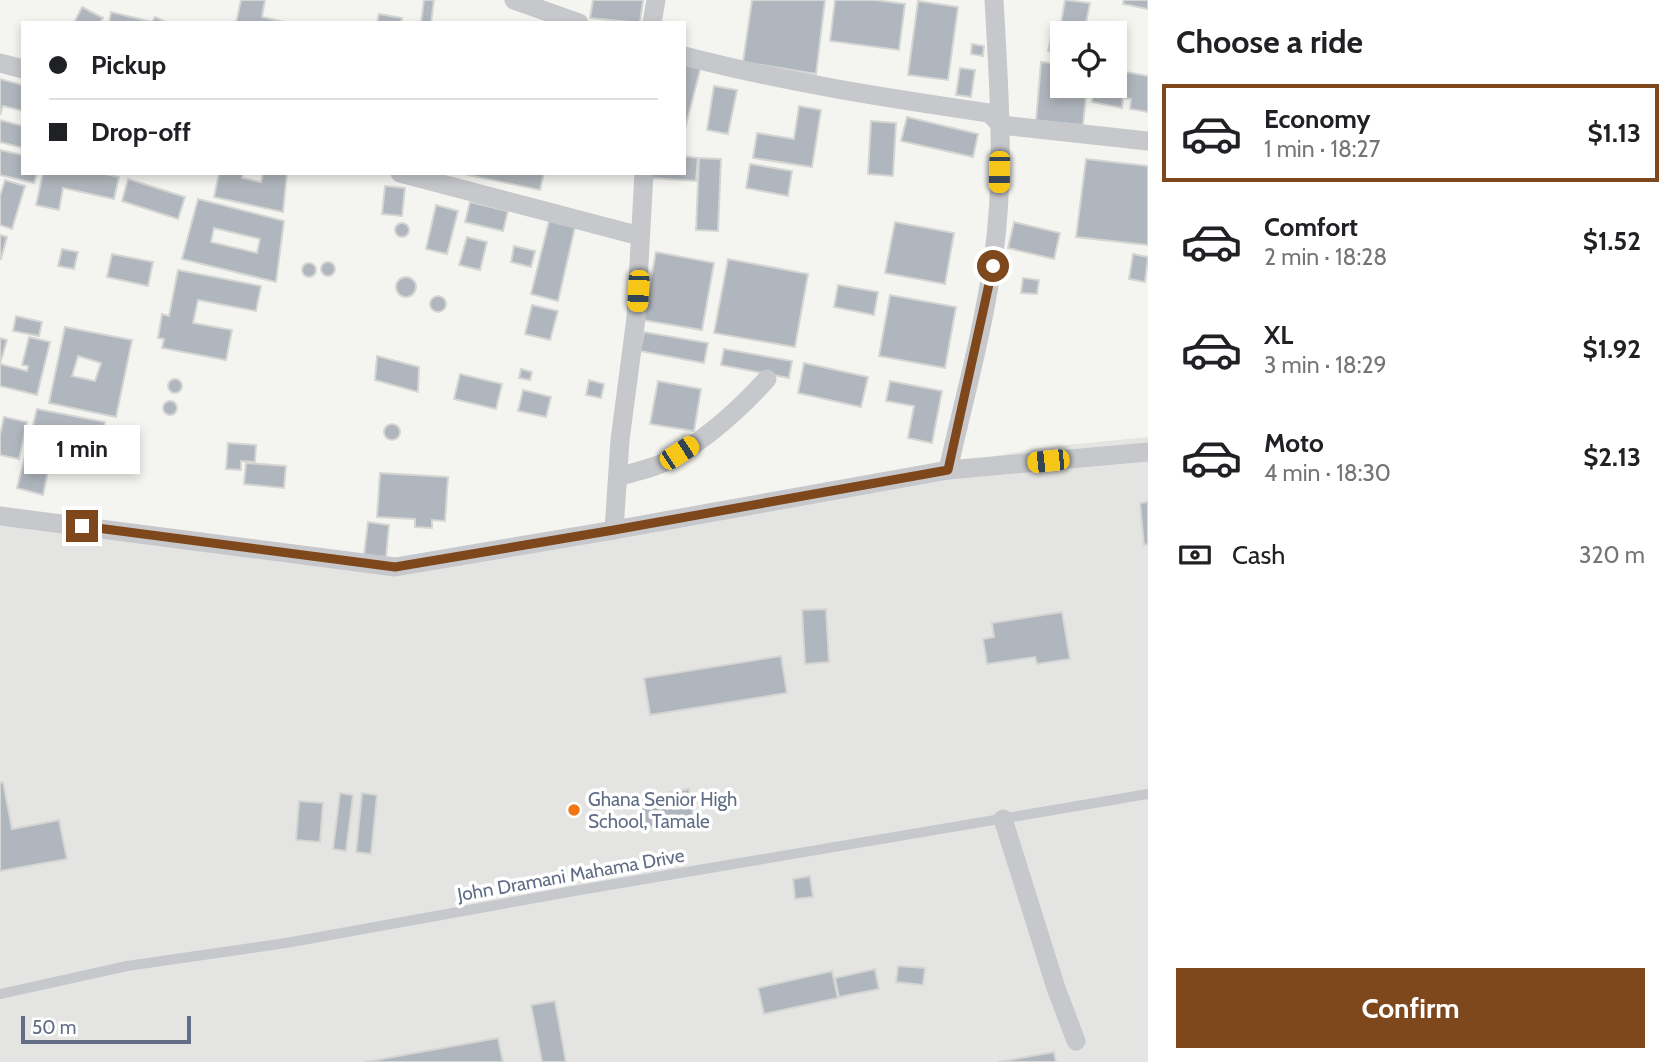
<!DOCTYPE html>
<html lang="en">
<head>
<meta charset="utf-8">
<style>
	body { margin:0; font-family:Cabin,sans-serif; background:#f6f6f6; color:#202124; height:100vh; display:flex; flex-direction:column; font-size:26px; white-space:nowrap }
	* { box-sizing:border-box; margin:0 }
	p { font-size:23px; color:#757577 }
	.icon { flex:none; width:38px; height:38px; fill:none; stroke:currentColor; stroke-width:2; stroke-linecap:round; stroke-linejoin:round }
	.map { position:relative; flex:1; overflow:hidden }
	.panel { display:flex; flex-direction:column; background:#fff; width:525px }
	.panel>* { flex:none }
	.top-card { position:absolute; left:21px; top:21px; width:665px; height:154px; border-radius:0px; box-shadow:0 4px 10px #0003; display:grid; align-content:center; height:154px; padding:0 28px; background:#fff }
	.fabs { position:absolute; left:1050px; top:21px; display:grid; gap:14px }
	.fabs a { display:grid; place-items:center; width:77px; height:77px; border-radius:0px; background:#fff; box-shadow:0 4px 10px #0003; font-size:35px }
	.scale { position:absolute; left:21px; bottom:18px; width:170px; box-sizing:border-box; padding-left:7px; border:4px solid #616d84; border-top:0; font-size:19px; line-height:24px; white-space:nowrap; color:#616d84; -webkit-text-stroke:5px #fff; paint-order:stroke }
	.end { position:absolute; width:32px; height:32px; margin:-16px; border:9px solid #7e471c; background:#fff; box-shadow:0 0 0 4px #fff }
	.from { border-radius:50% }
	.bubble { position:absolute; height:49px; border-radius:0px; background:#fff; box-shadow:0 4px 10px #0003; font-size:23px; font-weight:700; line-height:49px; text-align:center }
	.car { position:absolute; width:21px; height:42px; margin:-21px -10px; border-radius:9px; box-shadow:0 0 5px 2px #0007; background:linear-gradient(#f5c518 24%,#345 0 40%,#f5c518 0 76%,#345 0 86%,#f5c518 0) }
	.top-card b { display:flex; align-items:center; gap:24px; height:66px; font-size:26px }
	.top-card b+b { border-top:2px solid #e0e0e0 }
	.top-card i { width:18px; height:18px; background:#202124 }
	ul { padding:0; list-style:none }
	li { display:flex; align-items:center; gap:21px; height:98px; margin:0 14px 10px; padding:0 14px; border:4px solid transparent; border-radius:0px }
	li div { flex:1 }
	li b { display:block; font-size:26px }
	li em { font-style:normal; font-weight:700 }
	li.active { border-color:#7e471c }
	li>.icon { width:63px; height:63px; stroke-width:1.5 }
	h2 { padding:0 28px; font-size:32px; line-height:84px }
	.pay { display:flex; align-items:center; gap:18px; height:77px; padding:0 28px; font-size:26px }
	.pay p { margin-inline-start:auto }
	.button { display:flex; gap:14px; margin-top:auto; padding:14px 28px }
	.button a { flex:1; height:80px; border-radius:0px; background:#7e471c; color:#fff; font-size:28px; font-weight:700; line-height:80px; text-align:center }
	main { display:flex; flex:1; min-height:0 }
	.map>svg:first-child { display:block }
	.built { fill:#e4e5e3 }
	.building { fill:#b0b6bd; stroke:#d5d6d3; stroke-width:2; fill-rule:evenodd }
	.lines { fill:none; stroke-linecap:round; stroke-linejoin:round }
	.service { stroke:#c6c8cc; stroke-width:10 }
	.minor { stroke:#c6c8cc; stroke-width:19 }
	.route { stroke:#7e471c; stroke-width:9 }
	.poi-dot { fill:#f17513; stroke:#fff; stroke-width:2.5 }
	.labels { text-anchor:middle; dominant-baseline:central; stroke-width:7; stroke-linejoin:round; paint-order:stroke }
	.poi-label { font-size:19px; fill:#616d84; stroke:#fff; text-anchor:start }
	.street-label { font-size:19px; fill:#616d84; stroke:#fff }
</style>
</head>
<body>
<main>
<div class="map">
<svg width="1148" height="1062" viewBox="0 0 1148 1062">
	<rect width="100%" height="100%" fill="#f4f5f0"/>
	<polygon class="built" points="1148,437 1148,1062 0,1062 0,512 397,558 1047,447"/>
	<g class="building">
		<polygon points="241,0 265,0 262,17 289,23 236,23"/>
		<polygon points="424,0 434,0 431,23 421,23"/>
		<polygon points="593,0 643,0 640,23 590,18"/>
		<polygon points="752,0 825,0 816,74 743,62"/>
		<polygon points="835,0 875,0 905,4 899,50 830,41"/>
		<polygon points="1065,0 1090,3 1084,33 1062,33 1062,53 1048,51 1053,28 1060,29"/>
		<polygon points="1124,0 1148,0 1148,9 1123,4"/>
		<polygon points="918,1 958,7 948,80 908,75"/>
		<polygon points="82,7 103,18 100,23 74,23"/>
		<polygon points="111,12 152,22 155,17 164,21 164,23 109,23"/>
		<polygon points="379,14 402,18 401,23 377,23"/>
		<polygon points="972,44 984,46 983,56 971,54"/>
		<polygon points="684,62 701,66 684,133"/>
		<polygon points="1041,62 1062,64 1062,86 1087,86 1083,125 1036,121"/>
		<polygon points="960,68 975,70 971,97 956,95"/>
		<polygon points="1115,70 1148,76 1148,112 1130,109 1131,99 1123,98 1122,108 1092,102 1094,86 1115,86"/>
		<polygon points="0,79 23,85 23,111 3,106 0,115"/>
		<polygon points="714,86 737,90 728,134 707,130"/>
		<polygon points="799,106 821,110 812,167 753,158 757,133 794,139"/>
		<polygon points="907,117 978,134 973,157 901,141"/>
		<polygon points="0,120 23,126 23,148 0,142"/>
		<polygon points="871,121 896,123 893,176 868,174"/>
		<polygon points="0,150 23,155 23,173 37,173 34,183 0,175"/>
		<polygon points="684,156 698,158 696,181 651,178 651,173 684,173"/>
		<polygon points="699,158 721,159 718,231 696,230"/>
		<polygon points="1086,159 1148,166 1148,245 1076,237"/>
		<polygon points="750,164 792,171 788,196 746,188"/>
		<polygon points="43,173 101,173 119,177 114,199 63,188 59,210 36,205"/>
		<polygon points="219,173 243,173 242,178 261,182 263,173 287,173 283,212 214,197"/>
		<polygon points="468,173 544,173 540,190 468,175"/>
		<polygon points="128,179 185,197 178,219 122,201"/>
		<polygon points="5,180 25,186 12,229 0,225 0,196"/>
		<polygon points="385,186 405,188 402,216 382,214"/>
		<path d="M198,199L284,221L276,282L182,259ZM214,228L260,239L257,253L211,242Z"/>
		<polygon points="470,202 508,211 503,231 465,222"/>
		<polygon points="436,205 458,211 447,254 426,249"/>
		<polygon points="549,221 575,227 558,301 531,294"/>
		<polygon points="895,222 954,233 945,284 885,273"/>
		<polygon points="1014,222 1060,233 1054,259 1008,248"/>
		<circle cx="402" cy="230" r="7"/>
		<polygon points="0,235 7,237 1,259 0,259"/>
		<polygon points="467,237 487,242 480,270 459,265"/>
		<polygon points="514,246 535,251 531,267 511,262"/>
		<polygon points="62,249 78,252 74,269 58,266"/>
		<polygon points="656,252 714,263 702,330 643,320"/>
		<polygon points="112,254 153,262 148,286 107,277"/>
		<polygon points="1133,254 1148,257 1145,282 1129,279"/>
		<polygon points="728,259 808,274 795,347 714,333"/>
		<circle cx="328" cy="269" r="7"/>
		<circle cx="309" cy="270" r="7"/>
		<polygon points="178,270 261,286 256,311 198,300 193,323 232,330 226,360 162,348 164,339 158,338 162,314 169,316"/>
		<circle cx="406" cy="287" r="10"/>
		<polygon points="1023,278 1039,280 1037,294 1021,293"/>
		<polygon points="838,285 878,292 874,315 834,307"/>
		<polygon points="890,295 956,307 945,368 879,356"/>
		<circle cx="438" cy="304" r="8"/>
		<polygon points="532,305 558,311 550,340 525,334"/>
		<polygon points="16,316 42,322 39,336 13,331"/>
		<path d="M65,327L132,340L116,417L49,403ZM78,356L101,363L95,381L72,376Z"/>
		<polygon points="644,332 708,343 704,363 640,351"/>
		<polygon points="29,337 50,342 37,395 0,386 0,338 7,340 0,364 27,371 28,366 22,365"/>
		<polygon points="724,349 792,361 789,378 721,365"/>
		<polygon points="377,356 419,367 418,392 375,380"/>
		<polygon points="804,363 868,377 861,407 798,393"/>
		<polygon points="521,369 532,372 530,380 519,378"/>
		<polygon points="460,374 502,384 496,409 454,399"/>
		<circle cx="175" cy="386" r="7"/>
		<polygon points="589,380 604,384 601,398 586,395"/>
		<polygon points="658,381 701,389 694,431 650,424"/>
		<polygon points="890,381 942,391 932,443 908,438 914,406 886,401"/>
		<polygon points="523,390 551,397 546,417 518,411"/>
		<circle cx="170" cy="408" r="7"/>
		<polygon points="37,409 105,422 97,464 73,459 76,442 55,438 43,495 17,488"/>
		<polygon points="4,417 27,422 19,459 0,455 0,435"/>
		<circle cx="392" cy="432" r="8"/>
		<polygon points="228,443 256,445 255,462 241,461 241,470 226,469"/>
		<polygon points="246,463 286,466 284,488 244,484"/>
		<polygon points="380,473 448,477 445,521 432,520 432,528 415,527 415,519 377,517"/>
		<polygon points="1148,502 1148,544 1144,545 1140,503"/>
		<polygon points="368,522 389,525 386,557 364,555"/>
		<polygon points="826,609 829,662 805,664 802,610"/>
		<polygon points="1062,612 1070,659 1037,664 1035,657 987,664 983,639 994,637 992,623"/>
		<polygon points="781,656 787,693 650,715 644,678"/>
		<polygon points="3,782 12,829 59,820 67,859 0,871 0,783"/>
		<polygon points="689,789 694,819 645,828 639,798"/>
		<polygon points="340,793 353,795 346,851 333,849"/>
		<polygon points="362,793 377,795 371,854 356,852"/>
		<polygon points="299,801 323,803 320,842 296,840"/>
		<polygon points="810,876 813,897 795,899 793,879"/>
		<polygon points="898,966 925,968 923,985 896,982"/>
		<polygon points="875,969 879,989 839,997 835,978"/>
		<polygon points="832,971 838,998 764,1014 758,988"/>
		<polygon points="555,1001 566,1062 542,1062 531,1005"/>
		<polygon points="498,1038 503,1062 365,1062"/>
		<polygon points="1054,1052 1056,1062 998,1062"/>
	</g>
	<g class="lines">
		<polyline class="service" points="0,994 127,966 286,943 574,891 1148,794"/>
		<g class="minor">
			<polyline points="514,0 579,23"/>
			<polyline points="652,23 656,0"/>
			<path d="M684,56C784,82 886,98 989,113L1001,125L1148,141"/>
			<polyline points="0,63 23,69"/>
			<polyline points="400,173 640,236"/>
			<path d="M948,470C963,403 982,335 992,267C1006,179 999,88 994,0"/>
			<path d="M618,477C633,472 651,469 665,462C705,441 737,412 767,379"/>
			<polyline points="0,516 395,567 614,530 948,470 1148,452"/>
			<polyline points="614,530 620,440 636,318 644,173"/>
			<polyline points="1003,819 1056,988 1076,1041"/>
		</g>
	</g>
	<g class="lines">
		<polyline class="route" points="82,526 395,567 614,530 948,470 993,266"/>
	</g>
	<circle class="poi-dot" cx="574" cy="810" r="7"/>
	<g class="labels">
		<g class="poi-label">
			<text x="588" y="799">Ghana Senior High<tspan x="588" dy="22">School, Tamale</tspan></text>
		</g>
		<g class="street-label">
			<text transform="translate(571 875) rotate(-10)">John Dramani Mahama Drive</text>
		</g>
	</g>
</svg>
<div class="fabs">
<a><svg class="icon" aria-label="locate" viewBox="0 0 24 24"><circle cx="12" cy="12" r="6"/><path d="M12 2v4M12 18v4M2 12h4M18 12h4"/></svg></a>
</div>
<div class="scale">50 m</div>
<i class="end from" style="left:993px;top:266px"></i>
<i class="end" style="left:82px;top:526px"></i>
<div class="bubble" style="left:24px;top:425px;width:116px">1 min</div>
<i class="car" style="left:999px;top:172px;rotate:181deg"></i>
<i class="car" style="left:638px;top:291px;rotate:183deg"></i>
<i class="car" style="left:679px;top:453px;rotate:57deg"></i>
<i class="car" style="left:1048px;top:461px;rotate:264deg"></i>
<div class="top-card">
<b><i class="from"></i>Pickup</b>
<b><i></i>Drop-off</b>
</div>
</div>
<section class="panel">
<h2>Choose a ride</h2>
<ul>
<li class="active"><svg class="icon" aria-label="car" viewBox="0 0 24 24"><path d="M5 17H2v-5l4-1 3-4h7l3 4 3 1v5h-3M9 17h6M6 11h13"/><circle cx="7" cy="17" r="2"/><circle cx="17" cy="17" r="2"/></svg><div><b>Economy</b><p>1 min · 18:27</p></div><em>$1.13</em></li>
<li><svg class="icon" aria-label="car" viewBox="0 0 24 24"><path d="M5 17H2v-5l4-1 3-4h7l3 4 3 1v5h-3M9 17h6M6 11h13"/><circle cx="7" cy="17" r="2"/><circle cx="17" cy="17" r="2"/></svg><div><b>Comfort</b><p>2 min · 18:28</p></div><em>$1.52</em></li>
<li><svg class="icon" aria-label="car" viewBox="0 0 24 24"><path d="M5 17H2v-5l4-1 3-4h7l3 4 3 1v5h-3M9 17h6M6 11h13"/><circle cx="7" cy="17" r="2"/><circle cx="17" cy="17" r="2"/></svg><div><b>XL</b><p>3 min · 18:29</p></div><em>$1.92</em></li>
<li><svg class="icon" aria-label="car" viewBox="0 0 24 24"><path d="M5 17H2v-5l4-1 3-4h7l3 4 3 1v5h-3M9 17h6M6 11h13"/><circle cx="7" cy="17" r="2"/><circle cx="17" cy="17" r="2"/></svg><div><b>Moto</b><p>4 min · 18:30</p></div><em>$2.13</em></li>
</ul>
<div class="pay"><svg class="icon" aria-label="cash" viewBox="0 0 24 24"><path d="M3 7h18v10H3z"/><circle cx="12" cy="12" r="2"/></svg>Cash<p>320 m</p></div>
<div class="button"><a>Confirm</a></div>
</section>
</main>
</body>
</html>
